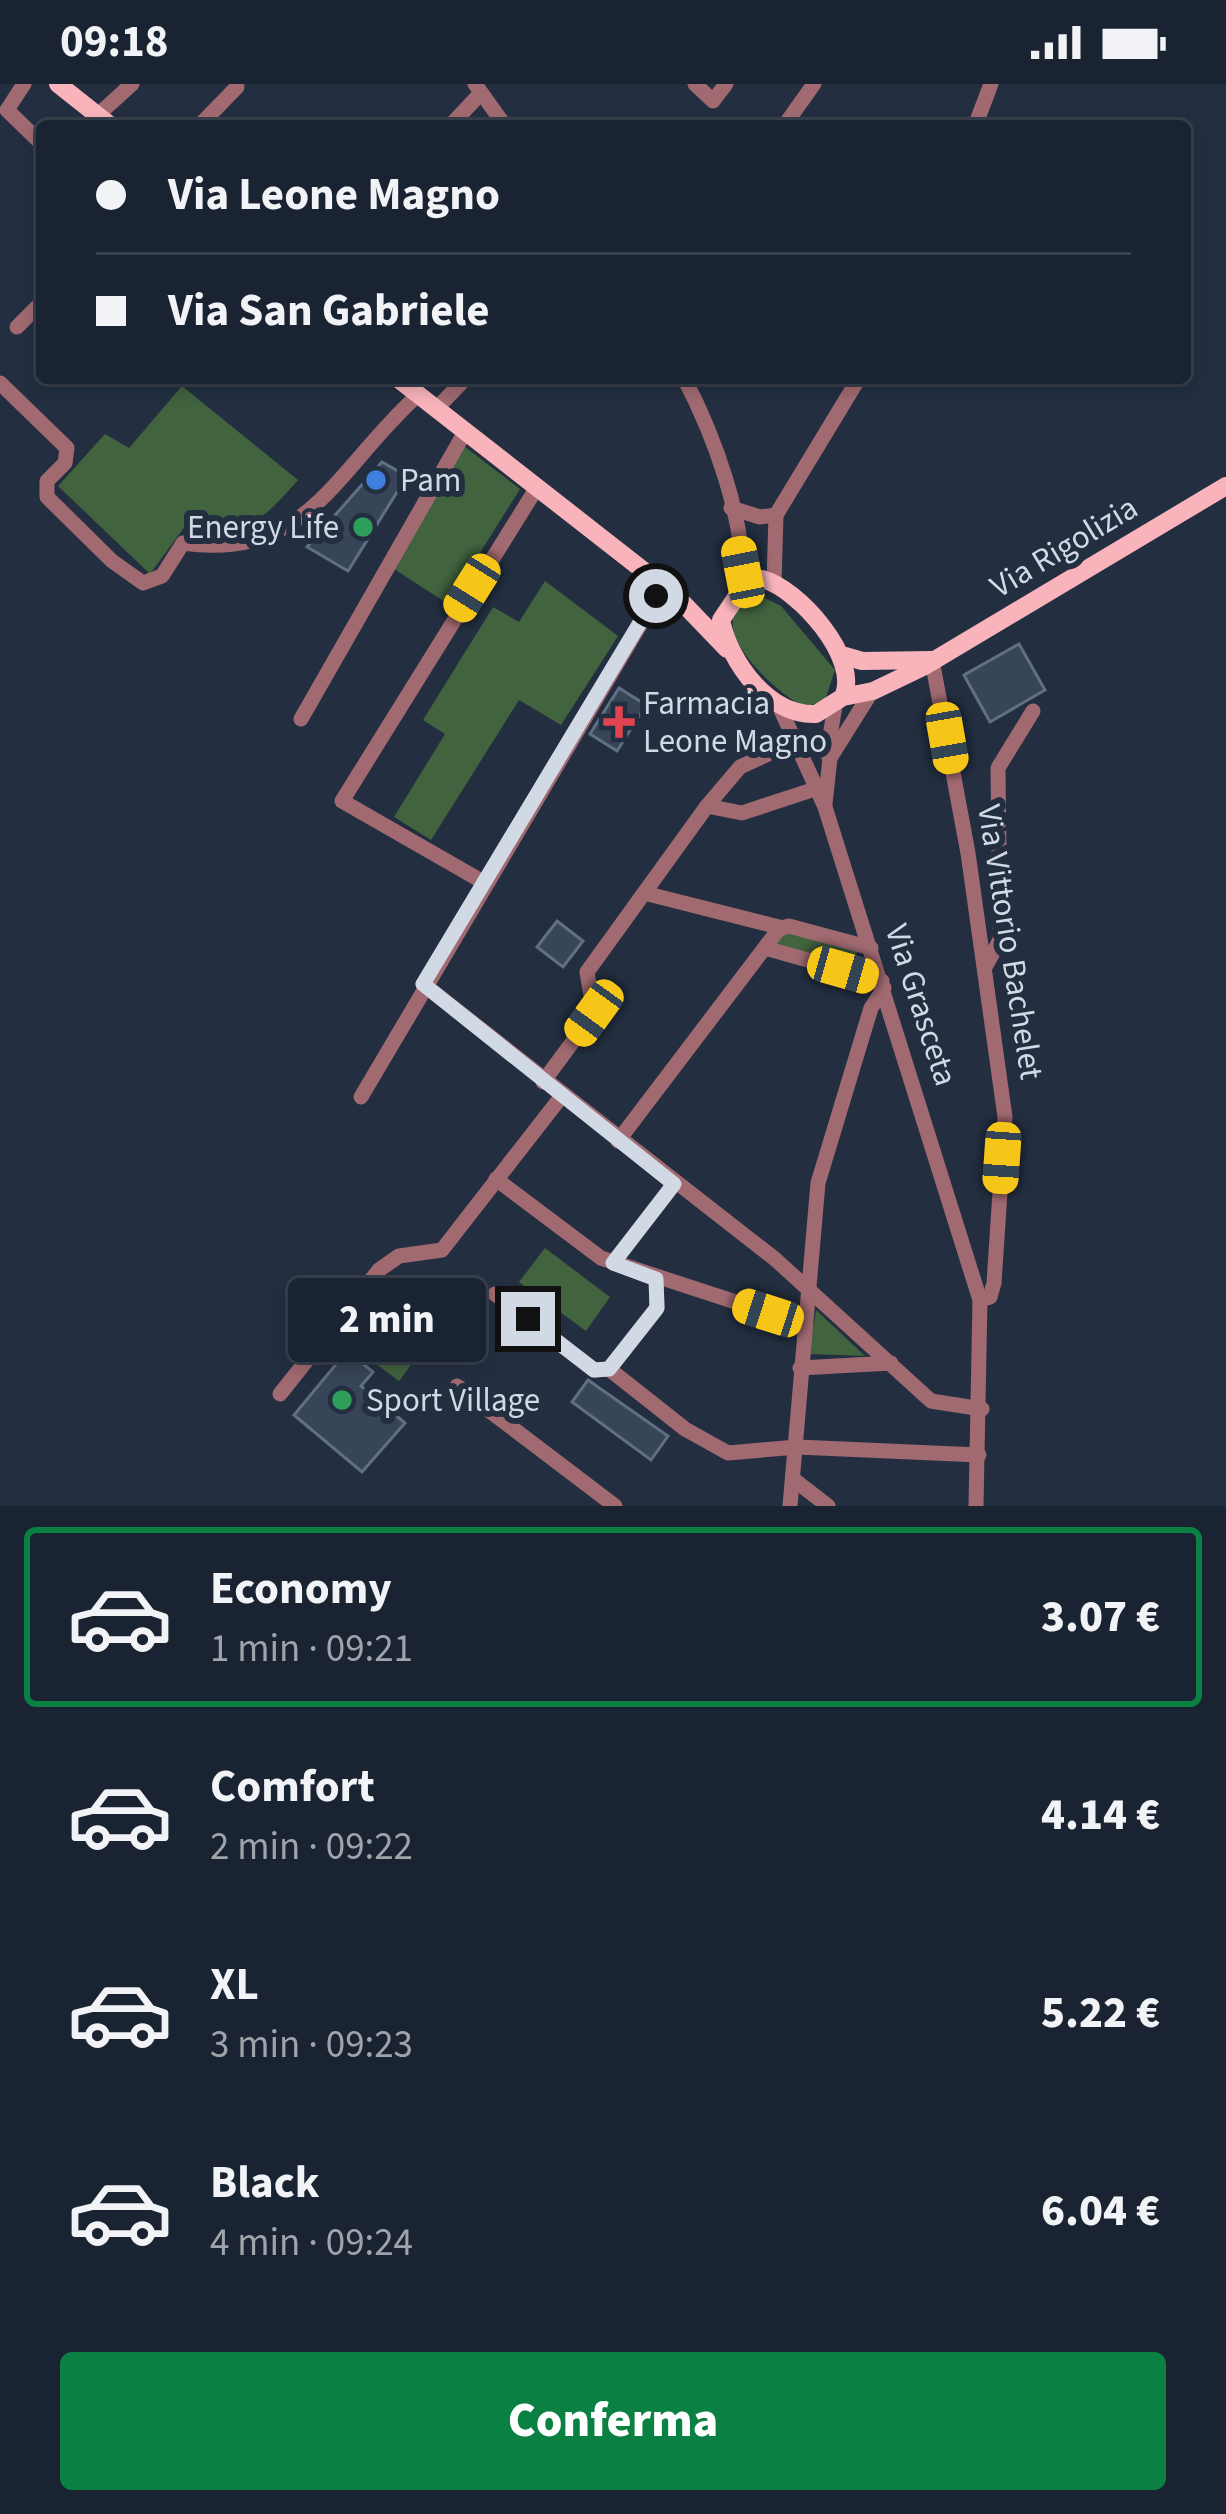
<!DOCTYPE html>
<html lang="it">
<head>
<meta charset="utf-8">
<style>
	body { margin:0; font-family:"Source Sans 3",sans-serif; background:#272f3d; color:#f1f3f6; height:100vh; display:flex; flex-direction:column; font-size:45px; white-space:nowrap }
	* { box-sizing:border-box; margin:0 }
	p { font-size:39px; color:#9fa4ab }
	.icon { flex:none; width:66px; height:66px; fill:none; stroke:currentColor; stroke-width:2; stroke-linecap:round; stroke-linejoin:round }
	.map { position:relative; height:1422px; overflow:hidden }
	.details { display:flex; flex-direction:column; background:#1a2331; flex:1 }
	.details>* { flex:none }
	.guide { position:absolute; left:36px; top:36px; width:1155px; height:264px; border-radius:12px; box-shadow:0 6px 18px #0003,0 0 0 3px #38404d; display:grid; align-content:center; height:264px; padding:0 60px; background:#1a2331 }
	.end { position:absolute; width:54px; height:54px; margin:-27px; border:15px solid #d1d9e5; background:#111; box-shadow:0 0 0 6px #111 }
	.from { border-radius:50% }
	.bubble { position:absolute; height:84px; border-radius:12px; background:#1a2331; box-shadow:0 6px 18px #0003,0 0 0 3px #38404d; font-size:39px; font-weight:800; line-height:84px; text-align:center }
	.car { position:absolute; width:36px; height:72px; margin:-36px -18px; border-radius:15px; box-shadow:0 0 9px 3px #0007; background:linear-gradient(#f5c518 24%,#345 0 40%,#f5c518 0 76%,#345 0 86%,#f5c518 0) }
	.guide b { display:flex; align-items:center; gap:42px; height:114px; font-size:45px }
	.guide b+b { border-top:3px solid #38404d }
	.guide i { width:30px; height:30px; background:#f1f3f6 }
	ul { padding:21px 0 0; list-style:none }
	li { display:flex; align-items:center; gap:36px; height:180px; margin:0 24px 18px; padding:0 36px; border:6px solid transparent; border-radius:12px }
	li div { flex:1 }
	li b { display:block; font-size:45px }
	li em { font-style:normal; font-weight:800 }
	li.current { border-color:#0b8043 }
	li>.icon { width:108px; height:108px; stroke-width:1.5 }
	.button { display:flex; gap:24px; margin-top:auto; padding:24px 60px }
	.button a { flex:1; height:138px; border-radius:12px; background:#0b8043; color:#fff; font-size:48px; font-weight:800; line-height:138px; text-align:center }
	.status { display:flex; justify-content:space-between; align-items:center; height:84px; padding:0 60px; background:#1a2331; direction:ltr }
	.status svg { height:33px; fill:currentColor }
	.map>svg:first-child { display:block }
	.green { fill:#41633e }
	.building { fill:#384558; stroke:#616f84; stroke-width:3 }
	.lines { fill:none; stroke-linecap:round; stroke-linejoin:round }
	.minor { stroke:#a16a71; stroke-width:15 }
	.major { stroke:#f9b4bb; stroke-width:18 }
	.route { stroke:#d1d9e5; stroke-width:15 }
	.shop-dot { fill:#3f7fe0; stroke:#232f41; stroke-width:4.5 }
	.leisure-dot { fill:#2e9e5b; stroke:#232f41; stroke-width:4.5 }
	.health-dot { fill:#e0444e; stroke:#232f41; stroke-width:4.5 }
	.labels { text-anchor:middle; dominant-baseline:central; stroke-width:12; stroke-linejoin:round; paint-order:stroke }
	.poi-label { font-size:33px; fill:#d1d9e5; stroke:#232f41; text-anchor:start }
	.street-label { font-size:33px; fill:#d1d9e5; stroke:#232f41 }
</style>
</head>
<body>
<div class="status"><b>09:18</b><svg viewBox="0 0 49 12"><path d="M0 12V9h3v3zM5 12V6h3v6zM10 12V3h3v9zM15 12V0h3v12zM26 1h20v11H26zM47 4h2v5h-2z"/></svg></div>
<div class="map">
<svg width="1226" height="1422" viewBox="0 0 1226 1422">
	<rect width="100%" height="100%" fill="#232f41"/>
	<g class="green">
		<path d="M182,302L298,396C258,442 248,449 186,441L150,490L58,402L105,350L129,364Z"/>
		<polygon points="464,362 520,405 448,520 388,481"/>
		<polygon points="545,497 618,552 561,641 519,616 431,756 394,733 445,650 423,636 493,523 519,538"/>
		<path d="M765,514L781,522L835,586L825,616L805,623C772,609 686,524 765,514Z"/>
		<polygon points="783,844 858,865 852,886 777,863"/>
		<polygon points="545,1164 610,1213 586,1247 519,1198"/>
		<polygon points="401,1194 451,1230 428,1262 378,1226"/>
		<polygon points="816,1226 865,1272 809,1270"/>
		<polygon points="372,1234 420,1269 399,1297 352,1262"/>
	</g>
	<g class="building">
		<polygon points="382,378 407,392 348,487 307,463"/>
		<polygon points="1019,560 1045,606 990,638 964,591"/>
		<polygon points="619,604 646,621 617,667 590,650"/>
		<polygon points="557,837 583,857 563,883 537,863"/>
		<polygon points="347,1267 373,1288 361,1302 405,1339 362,1388 294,1331"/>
		<polygon points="588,1296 668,1352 651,1376 572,1318"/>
	</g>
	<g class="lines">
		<g class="minor">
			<polyline points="24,0 7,26 42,60"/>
			<polyline points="475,0 505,42"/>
			<polyline points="695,0 713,17 726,0"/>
			<polyline points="99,30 132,0"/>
			<polyline points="199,42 237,3"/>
			<polyline points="450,42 481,9"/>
			<polyline points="784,42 814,0"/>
			<polyline points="975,42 991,0"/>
			<polyline points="17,243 42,218"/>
			<path d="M684,294C715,353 745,436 743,503"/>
			<path d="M0,299L67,364L65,379L47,397V413L112,477L143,499L162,492L183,459C308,478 338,382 418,311"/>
			<polyline points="436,325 466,294"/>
			<polyline points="731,424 760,433 776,431"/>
			<polyline points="774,498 776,431 859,294"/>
			<polyline points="932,576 968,769 1005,1033 994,1199 990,1213 980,1216"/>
			<polyline points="780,624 825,723 980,1216 976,1422"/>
			<polyline points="301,635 465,348"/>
			<polyline points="827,670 835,622"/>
			<polyline points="825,720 830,674 872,607"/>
			<polyline points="707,722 740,683 796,657"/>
			<polyline points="485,799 342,717 536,405"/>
			<polyline points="644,809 783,844"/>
			<polyline points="765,864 882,897"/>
			<polyline points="985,883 1000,856 998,684 1033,627"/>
			<polyline points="423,900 775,1175 931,1317 982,1325"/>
			<polyline points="543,998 594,929 587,888 707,722 742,729 815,705"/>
			<polyline points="361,1013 663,502"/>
			<polyline points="618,1057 779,845 789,842 871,864"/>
			<polyline points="496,1095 601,1174 803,1240"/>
			<polyline points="613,1179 674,1100"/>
			<polyline points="495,1210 594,1286 609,1285 685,1345 728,1369 797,1363 979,1371"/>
			<polyline points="800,1284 891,1279"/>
			<polyline points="609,1285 657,1224 656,1194"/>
			<polyline points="457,1302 615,1422"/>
			<polyline points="280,1310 379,1186 399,1172 442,1166 561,1013"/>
			<polyline points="793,1395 828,1422"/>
			<polyline points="790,1422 818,1099 871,924 884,904"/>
		</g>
		<g class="major">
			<polyline points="58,0 111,42"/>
			<polyline points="397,294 676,512 727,565"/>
			<polyline points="845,572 862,577 932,576"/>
			<path d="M843,613C861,575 798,504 762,495L743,503L721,536C730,579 769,632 816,630L843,613L873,607L923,583L1226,402"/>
		</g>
	</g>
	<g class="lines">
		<polyline class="route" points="528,1235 594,1286 609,1285 657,1224 656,1195 613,1179 674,1100 423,900 656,512"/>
	</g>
	<circle class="shop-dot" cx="376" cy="396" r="12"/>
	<g class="leisure-dot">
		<circle cx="363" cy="443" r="12"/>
		<circle cx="342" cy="1316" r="12"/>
	</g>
	<path class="health-dot" d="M613 620h12v12h12v12h-12v12h-12v-12h-12v-12h12z"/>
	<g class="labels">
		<g class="poi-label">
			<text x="400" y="396">Pam</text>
			<text x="339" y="443" text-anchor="end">Energy Life</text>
			<text x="643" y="619">Farmacia<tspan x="643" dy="38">Leone Magno</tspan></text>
			<text x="366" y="1316">Sport Village</text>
		</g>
		<g class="street-label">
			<text transform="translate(1064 463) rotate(-31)">Via Rigolizia</text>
			<text transform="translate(1010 858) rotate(81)">Via Vittorio Bachelet</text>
			<text transform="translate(921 921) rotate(72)">Via Grasceta</text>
		</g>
	</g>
</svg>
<i class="end from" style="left:656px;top:512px"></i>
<i class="end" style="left:528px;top:1235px"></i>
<div class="bubble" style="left:288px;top:1194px;width:198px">2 min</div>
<i class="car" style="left:743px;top:488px;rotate:349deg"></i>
<i class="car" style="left:472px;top:504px;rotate:212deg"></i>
<i class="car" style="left:947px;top:654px;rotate:170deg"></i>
<i class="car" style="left:843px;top:886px;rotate:106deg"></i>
<i class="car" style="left:594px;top:929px;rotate:216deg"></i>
<i class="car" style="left:1002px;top:1074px;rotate:184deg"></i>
<i class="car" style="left:768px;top:1229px;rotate:288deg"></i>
<div class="guide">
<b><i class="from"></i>Via Leone Magno</b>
<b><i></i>Via San Gabriele</b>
</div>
</div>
<section class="details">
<ul>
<li class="current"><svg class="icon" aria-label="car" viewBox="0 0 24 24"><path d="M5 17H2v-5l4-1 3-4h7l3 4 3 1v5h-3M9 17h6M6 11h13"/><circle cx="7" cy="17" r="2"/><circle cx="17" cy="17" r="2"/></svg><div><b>Economy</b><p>1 min · 09:21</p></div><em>3.07 €</em></li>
<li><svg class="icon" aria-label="car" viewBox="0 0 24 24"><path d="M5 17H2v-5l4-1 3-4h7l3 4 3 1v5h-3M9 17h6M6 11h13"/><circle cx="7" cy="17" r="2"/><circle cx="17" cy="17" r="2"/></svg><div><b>Comfort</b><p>2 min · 09:22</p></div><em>4.14 €</em></li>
<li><svg class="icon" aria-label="car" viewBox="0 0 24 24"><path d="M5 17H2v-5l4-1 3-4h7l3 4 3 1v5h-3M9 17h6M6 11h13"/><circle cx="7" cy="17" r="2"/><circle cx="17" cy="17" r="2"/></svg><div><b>XL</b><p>3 min · 09:23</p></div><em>5.22 €</em></li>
<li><svg class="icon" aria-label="car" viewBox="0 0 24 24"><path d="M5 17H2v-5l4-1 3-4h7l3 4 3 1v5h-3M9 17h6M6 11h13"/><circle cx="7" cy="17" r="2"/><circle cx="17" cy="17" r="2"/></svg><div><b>Black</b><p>4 min · 09:24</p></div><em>6.04 €</em></li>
</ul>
<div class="button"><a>Conferma</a></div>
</section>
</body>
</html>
